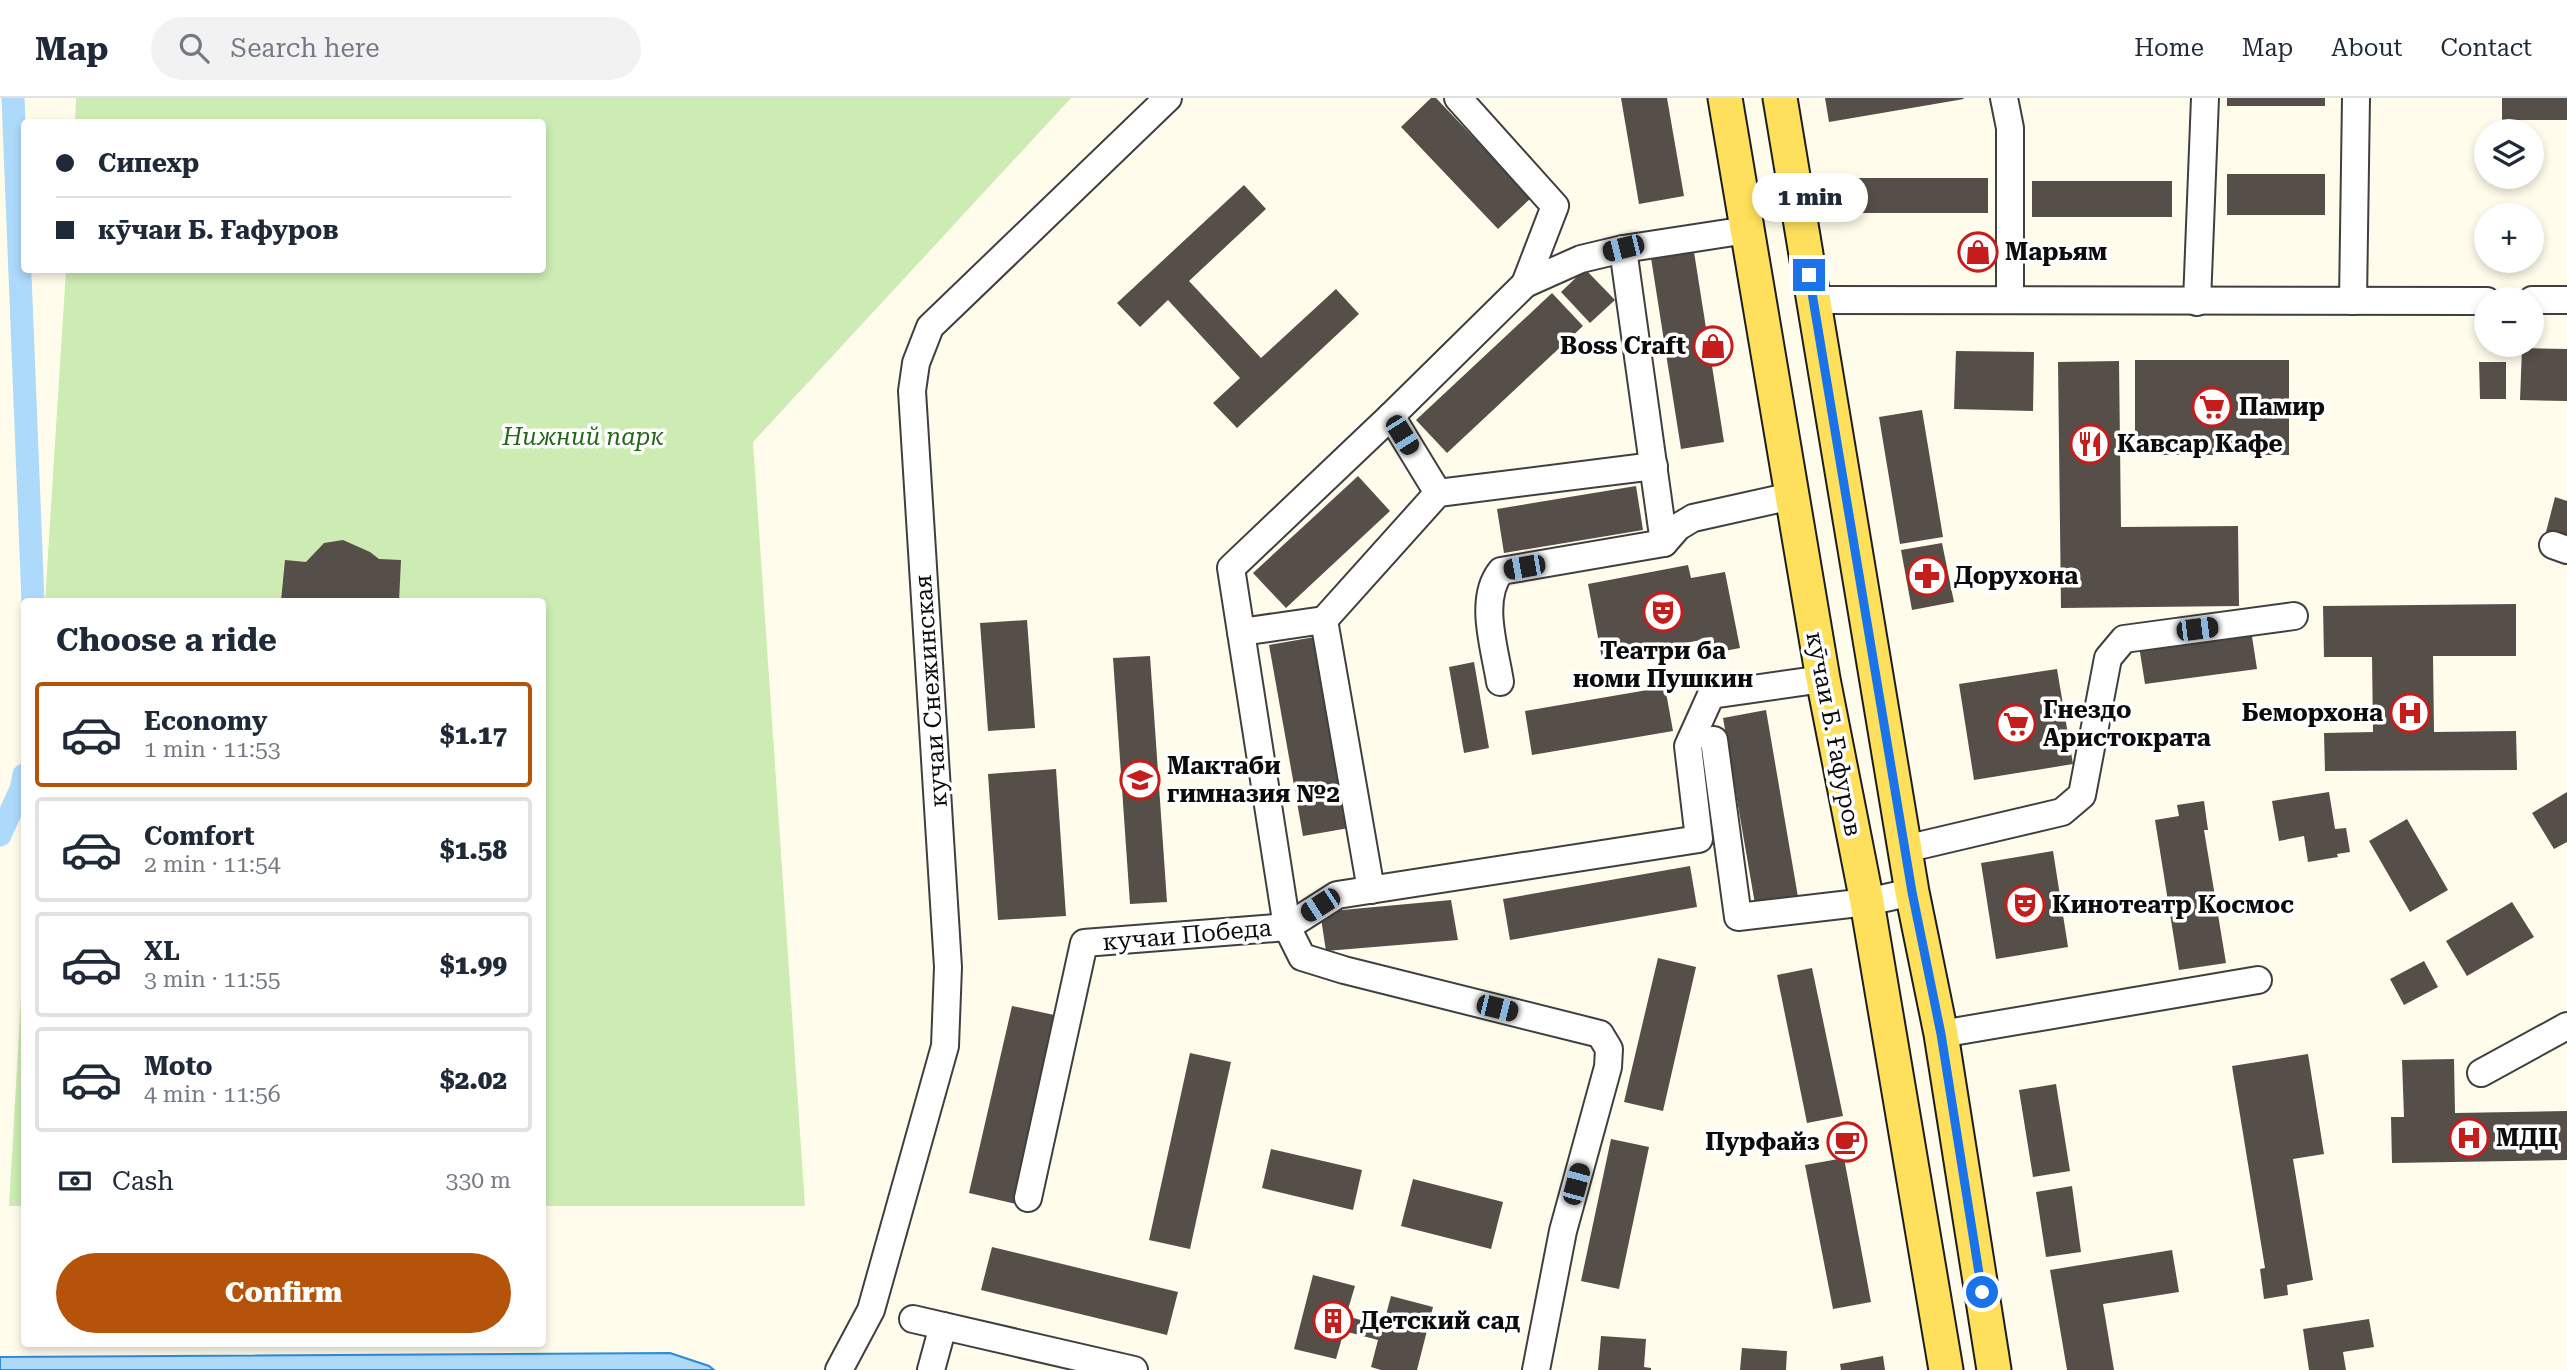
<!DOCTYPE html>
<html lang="en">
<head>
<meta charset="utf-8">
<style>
	body { margin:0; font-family:"Roboto Serif",serif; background:#f2f2f3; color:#1f2937; height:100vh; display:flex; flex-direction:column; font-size:26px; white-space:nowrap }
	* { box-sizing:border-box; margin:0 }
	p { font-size:23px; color:#747a83 }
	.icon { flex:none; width:38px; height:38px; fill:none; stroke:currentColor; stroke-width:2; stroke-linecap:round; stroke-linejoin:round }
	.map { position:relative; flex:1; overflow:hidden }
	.side { position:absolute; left:21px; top:500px; width:525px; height:749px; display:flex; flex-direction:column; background:#fff; border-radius:7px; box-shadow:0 4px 10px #0003 }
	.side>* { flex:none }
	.banner { position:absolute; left:21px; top:21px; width:525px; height:154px; border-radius:7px; box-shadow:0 4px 10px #0003; display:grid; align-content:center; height:154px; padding:0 35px; background:#fff }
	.fabs { position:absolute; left:2474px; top:21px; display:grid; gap:14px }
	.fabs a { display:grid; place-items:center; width:70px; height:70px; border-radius:50%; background:#fff; box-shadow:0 4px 10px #0003; font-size:35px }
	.end { position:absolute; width:32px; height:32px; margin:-16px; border:9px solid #1a73e8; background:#fff; box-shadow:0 0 0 4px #fff }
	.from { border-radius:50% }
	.bubble { position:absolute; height:49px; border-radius:24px; background:#fff; box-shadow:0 4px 10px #0003; font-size:23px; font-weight:800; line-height:49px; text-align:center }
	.car { position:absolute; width:21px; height:42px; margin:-21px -10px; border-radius:9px; box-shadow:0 0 5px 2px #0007; background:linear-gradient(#222 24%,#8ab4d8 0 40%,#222 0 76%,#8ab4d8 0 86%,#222 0) }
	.banner b { display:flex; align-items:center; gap:24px; height:66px; font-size:26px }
	.banner b+b { border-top:2px solid #e0e1e3 }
	.banner i { width:18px; height:18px; background:#1f2937 }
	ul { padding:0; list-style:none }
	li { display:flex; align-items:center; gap:21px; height:105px; margin:0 14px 10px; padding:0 21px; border:4px solid #e0e1e3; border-radius:7px }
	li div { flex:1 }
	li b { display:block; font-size:26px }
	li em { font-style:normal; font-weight:800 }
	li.selected { border-color:#b45309 }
	li>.icon { width:63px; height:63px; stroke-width:1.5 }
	h2 { padding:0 35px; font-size:32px; line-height:84px }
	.pay { display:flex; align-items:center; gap:18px; height:77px; padding:0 35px; font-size:26px }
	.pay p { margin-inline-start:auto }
	.primary-button { display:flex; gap:14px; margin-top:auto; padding:14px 35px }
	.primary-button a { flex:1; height:80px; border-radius:42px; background:#b45309; color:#fff; font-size:28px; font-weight:800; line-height:80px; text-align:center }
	header { display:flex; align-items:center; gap:42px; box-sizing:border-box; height:98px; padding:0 35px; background:#fff; border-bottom:2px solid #e0e1e3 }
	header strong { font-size:33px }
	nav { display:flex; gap:38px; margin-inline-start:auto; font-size:24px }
	.search { width:490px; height:63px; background:#f2f2f3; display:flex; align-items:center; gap:18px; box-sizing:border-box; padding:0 24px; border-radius:38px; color:#747a83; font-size:26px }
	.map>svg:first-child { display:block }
	.green { fill:#cdecb3 }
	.water { fill:#add9fa; stroke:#2f8bd6; stroke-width:2 }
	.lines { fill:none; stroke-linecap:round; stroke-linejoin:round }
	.canal { stroke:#add9fa; stroke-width:23 }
	.building { fill:#564e48 }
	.minor-casing { stroke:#3f3f3f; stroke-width:30 }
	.major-casing { stroke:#1d1d1d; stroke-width:37 }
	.minor { stroke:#fff; stroke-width:26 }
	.major { stroke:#ffe05c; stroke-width:33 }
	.route { stroke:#1a73e8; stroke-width:9 }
	.labels { text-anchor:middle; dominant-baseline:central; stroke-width:7; stroke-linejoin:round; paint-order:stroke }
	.poi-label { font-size:24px; font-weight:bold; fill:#0c0c0c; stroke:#fff; text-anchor:start }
	.park-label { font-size:24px; font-style:italic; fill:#256819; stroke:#fff }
	.street-label { font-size:24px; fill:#0c0c0c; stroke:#fff }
</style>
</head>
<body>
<header>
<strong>Map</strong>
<div class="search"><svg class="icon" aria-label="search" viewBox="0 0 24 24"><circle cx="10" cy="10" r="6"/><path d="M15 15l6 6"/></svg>Search here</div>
<nav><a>Home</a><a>Map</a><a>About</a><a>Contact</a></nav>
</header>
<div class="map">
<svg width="2567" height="1272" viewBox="0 0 2567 1272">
	<rect width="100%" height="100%" fill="#fffcec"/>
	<g class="green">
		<polygon points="76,0 1071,0 753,344 805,1108 543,1108 542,504 45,504 66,172 542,172 542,24 75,24"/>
		<polygon points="24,848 24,1108 9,1108"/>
	</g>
	<polygon class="water" points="670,1255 709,1268 714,1272 0,1272 0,1259"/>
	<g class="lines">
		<g class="canal">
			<polyline points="13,0 33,504"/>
			<polyline points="0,737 21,691 24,677"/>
		</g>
	</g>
	<g class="building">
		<polygon points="1431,0 1436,0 1531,100 1498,131 1401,29"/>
		<polygon points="1621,0 1667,0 1684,98 1639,106"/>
		<polygon points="1825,0 1963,0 1964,1 1829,24"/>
		<rect x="2227" y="0" width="98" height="8"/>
		<rect x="2502" y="0" width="65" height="22"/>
		<rect x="2227" y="76" width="98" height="41"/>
		<rect x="1847" y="80" width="141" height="35"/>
		<rect x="2032" y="83" width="140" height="36"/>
		<polygon points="1244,87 1266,111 1189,183 1261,260 1336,191 1359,216 1237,330 1213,305 1240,280 1168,202 1140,229 1117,205"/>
		<polygon points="1694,154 1724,344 1681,351 1651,160"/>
		<polygon points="1585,171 1615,202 1590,225 1561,194"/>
		<polygon points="1552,195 1583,228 1447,355 1416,322"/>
		<polygon points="2522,250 2567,251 2567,303 2520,302"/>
		<polygon points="1956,253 2034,254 2033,313 1954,311"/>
		<rect x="2135" y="262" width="154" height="95"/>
		<polygon points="2119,263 2121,429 2238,428 2239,508 2061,510 2058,264"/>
		<polygon points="2479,264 2506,264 2506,301 2480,301"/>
		<polygon points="1922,312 1943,439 1900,446 1879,319"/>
		<polygon points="1358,378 1390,413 1286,510 1253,475"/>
		<polygon points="1636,388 1643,432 1504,455 1497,411"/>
		<polygon points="2555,399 2567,403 2567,440 2546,434"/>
		<polygon points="343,442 370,454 379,461 401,462 399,504 281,503 285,462 306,464 324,445"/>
		<polygon points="1942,445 1954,504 1912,512 1901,452"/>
		<polygon points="1688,467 1691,480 1725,474 1740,550 1703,557 1701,542 1602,561 1588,486"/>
		<polygon points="2516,506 2516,558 2433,558 2434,634 2516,633 2517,672 2325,673 2324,635 2373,634 2372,559 2324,559 2323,508"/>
		<polygon points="1027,522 1035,630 988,633 980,525"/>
		<polygon points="2251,532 2257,571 2145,586 2139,548"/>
		<polygon points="1315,539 1349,730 1303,738 1269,547"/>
		<polygon points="1150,558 1167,804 1130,806 1113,560"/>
		<polygon points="1474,564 1489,650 1464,655 1449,569"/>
		<polygon points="2057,571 2073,666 1974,682 1959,586"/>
		<polygon points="1665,589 1673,633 1532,657 1525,613"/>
		<polygon points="1766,612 1798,799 1755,806 1723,620"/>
		<polygon points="1056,671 1066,818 998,822 988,676"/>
		<polygon points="2329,694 2335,731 2346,730 2350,754 2337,756 2338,759 2308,764 2304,738 2279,743 2272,703"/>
		<polygon points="2567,694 2567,744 2554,751 2532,715"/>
		<polygon points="2204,703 2208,732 2204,732 2226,865 2179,872 2155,722 2179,718 2177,707"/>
		<polygon points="2407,721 2448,792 2410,814 2369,743"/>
		<polygon points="2053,753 2068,849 1996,861 1981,765"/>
		<polygon points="1690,768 1697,809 1510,842 1503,801"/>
		<polygon points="1451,802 1458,842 1326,853 1320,814"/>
		<polygon points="2512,804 2534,839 2467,878 2446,843"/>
		<polygon points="1658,860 1696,869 1663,1013 1624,1004"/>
		<polygon points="2424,863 2438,889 2404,907 2390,881"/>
		<polygon points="1812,870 1843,1018 1807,1025 1777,877"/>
		<polygon points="1012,908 1059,918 1016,1106 969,1095"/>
		<polygon points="1190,955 1231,964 1190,1151 1149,1142"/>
		<polygon points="2308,956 2324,1056 2293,1061 2313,1182 2287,1187 2288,1197 2264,1201 2260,1171 2265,1170 2232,968"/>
		<polygon points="2454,961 2455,1015 2567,1013 2567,1062 2392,1065 2391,1019 2404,1019 2402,962"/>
		<polygon points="2056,986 2070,1073 2033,1079 2019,992"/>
		<polygon points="1611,1041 1649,1049 1619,1191 1581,1183"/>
		<polygon points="1271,1051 1362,1072 1353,1112 1262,1090"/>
		<polygon points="1844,1060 1871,1204 1833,1211 1805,1067"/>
		<polygon points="1413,1081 1503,1104 1491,1151 1401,1128"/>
		<polygon points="2072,1088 2081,1154 2046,1159 2036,1094"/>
		<polygon points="992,1149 1178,1194 1167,1237 981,1192"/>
		<polygon points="2172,1152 2179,1194 2103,1206 2114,1272 2067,1272 2050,1172"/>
		<polygon points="1313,1177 1355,1188 1346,1218 1383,1228 1391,1198 1433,1209 1417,1272 1381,1272 1371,1269 1378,1242 1344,1233 1336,1261 1294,1251"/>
		<polygon points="2369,1221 2374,1249 2343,1254 2346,1272 2309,1272 2303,1231"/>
		<polygon points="1601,1238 1646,1241 1644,1269 1651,1270 1651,1272 1598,1272"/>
		<polygon points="1742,1250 1787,1253 1786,1272 1740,1272"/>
		<polygon points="1883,1258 1885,1272 1841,1272 1840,1266"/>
	</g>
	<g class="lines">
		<g class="minor-casing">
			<g id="minor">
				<polyline points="1458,0 1555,108 1525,186 1581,161 1623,151 1747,132"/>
				<polyline points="2004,0 2010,30 2010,202"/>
				<polyline points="1623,151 1664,445"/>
				<polyline points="1525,186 1391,318 1231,470 1287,829 1302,859 1344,872 1600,936 1609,951 1608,969 1563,1133 1536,1272"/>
				<polyline points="1813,202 2487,203"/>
				<polyline points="2532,202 2567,202"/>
				<polyline points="2353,203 2356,0"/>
				<polyline points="2197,204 2205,0"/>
				<polyline points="1391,318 1438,395"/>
				<polyline points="2553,447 2567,452"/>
				<polyline points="1241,534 1324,522"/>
				<path d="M1500,584C1495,551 1478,501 1501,473L1664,445L1678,429L1693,420L1792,398"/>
				<polyline points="1714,642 1738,819 1867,804 1912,794"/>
				<polyline points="1905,751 2062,714 2082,697 2108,560 2124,541 2294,518"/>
				<polyline points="1371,792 1324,522 1438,395 1654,368"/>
				<polyline points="1941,936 2258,882"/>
				<polyline points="2481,975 2567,928"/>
				<polyline points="1028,1100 1084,845 1287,829 1337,797 1699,741 1688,648 1711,597 1823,581"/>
				<polyline points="913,1221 1134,1272"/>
				<polyline points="839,1272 871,1212 945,948 948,869 912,293 916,265 930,229 1168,0"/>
				<polyline points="931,1272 943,1228"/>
			</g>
		</g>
		<g class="major-casing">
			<g id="major">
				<polyline points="1725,0 1823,581 1867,804 1946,1272"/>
				<polyline points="1780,0 1912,794 1941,936 1994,1272"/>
			</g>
		</g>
		<use href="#minor" class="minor"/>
		<use href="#major" class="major"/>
	</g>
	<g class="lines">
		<polyline class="route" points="1809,177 1912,794 1941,936 1982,1194"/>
	</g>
	<defs>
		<g id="shop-ring" transform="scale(2.0125)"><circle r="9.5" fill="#fff" stroke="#c51c1c" stroke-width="1.5"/><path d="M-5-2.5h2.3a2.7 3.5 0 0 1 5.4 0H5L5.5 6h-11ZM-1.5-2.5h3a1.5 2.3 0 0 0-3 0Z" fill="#c51c1c"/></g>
		<g id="supermarket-ring" transform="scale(2.0125)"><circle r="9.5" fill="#fff" stroke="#c51c1c" stroke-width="1.5"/><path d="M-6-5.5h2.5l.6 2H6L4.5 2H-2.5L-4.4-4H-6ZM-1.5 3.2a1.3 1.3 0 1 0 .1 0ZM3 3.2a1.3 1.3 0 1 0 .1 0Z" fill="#c51c1c"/></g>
		<g id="restaurant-ring" transform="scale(2.0125)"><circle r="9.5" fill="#fff" stroke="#c51c1c" stroke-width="1.5"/><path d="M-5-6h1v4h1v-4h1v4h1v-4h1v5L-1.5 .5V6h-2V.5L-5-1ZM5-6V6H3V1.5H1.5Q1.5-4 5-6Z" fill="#c51c1c"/></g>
		<g id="pharmacy-ring" transform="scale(2.0125)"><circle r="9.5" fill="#fff" stroke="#c51c1c" stroke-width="1.5"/><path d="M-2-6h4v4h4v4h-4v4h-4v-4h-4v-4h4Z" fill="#c51c1c"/></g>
		<g id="theatre-ring" transform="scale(2.0125)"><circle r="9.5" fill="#fff" stroke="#c51c1c" stroke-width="1.5"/><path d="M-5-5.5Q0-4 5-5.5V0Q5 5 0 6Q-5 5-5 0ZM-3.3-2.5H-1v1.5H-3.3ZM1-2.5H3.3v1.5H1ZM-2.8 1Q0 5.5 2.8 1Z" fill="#c51c1c"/></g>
		<g id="hospital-ring" transform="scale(2.0125)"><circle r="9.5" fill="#fff" stroke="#c51c1c" stroke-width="1.5"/><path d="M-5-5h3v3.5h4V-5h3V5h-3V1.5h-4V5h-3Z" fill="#c51c1c"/></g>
		<g id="school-ring" transform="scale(2.0125)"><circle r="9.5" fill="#fff" stroke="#c51c1c" stroke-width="1.5"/><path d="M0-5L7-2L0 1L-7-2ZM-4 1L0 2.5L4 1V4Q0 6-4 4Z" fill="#c51c1c"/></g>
		<g id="cafe-ring" transform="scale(2.0125)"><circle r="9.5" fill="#fff" stroke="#c51c1c" stroke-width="1.5"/><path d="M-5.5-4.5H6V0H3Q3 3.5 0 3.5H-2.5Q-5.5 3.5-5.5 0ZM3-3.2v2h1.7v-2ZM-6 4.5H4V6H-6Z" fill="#c51c1c"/></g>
		<g id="building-ring" transform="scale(2.0125)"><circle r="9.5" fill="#fff" stroke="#c51c1c" stroke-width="1.5"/><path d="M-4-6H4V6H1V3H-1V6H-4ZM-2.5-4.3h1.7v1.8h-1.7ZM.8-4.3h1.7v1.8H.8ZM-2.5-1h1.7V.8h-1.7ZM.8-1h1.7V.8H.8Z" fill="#c51c1c"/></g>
	</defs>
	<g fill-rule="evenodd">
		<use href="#shop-ring" x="1978" y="154"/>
		<use href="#shop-ring" x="1713" y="248"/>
		<use href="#supermarket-ring" x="2212" y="309"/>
		<use href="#restaurant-ring" x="2090" y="346"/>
		<use href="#pharmacy-ring" x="1927" y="478"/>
		<use href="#theatre-ring" x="1663" y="514"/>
		<use href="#hospital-ring" x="2410" y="615"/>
		<use href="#supermarket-ring" x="2016" y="626"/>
		<use href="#school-ring" x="1140" y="682"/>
		<use href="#theatre-ring" x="2025" y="807"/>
		<use href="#hospital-ring" x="2469" y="1040"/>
		<use href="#cafe-ring" x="1847" y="1044"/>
		<use href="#building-ring" x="1333" y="1223"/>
	</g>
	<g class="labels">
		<g class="poi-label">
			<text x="2005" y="154">Марьям</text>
			<text x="1686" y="248" text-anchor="end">Boss Craft</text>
			<text x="2239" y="309">Памир</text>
			<text x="2117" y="346">Кавсар Кафе</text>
			<text x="1954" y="478">Дорухона</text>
			<text x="1663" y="553" text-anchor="middle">Театри ба<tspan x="1663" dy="28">номи Пушкин</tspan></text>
			<text x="2043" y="612">Гнездо<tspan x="2043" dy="28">Аристократа</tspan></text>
			<text x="2383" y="615" text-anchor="end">Беморхона</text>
			<text x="1167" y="668">Мактаби<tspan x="1167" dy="28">гимназия №2</tspan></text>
			<text x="2052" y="807">Кинотеатр Космос</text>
			<text x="2496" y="1040">МДЦ</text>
			<text x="1820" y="1044" text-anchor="end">Пурфайз</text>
			<text x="1360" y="1223">Детский сад</text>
		</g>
		<g class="park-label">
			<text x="583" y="339">Нижний парк</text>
		</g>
		<g class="street-label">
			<text transform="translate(931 593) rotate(-94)">кучаи Снежинская</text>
			<text transform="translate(1834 636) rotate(79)">кӯчаи Б. Ғафуров</text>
			<text transform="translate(1187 837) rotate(-5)">кучаи Победа</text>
		</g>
	</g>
</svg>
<div class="fabs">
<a><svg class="icon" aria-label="layers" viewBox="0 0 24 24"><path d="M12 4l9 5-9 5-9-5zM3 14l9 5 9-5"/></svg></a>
<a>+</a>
<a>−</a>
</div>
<i class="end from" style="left:1982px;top:1194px"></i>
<i class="end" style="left:1809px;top:177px"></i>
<div class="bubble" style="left:1752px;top:75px;width:116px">1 min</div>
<i class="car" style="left:1623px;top:150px;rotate:256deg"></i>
<i class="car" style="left:1402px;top:337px;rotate:148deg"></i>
<i class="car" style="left:1524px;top:469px;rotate:260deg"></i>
<i class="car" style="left:2197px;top:531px;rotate:83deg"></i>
<i class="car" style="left:1320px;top:807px;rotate:237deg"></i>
<i class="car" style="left:1497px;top:910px;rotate:104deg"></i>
<i class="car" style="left:1576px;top:1086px;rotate:15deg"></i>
<div class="banner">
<b><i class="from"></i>Сипехр</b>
<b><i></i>кӯчаи Б. Ғафуров</b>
</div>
<section class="side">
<h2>Choose a ride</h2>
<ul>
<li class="selected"><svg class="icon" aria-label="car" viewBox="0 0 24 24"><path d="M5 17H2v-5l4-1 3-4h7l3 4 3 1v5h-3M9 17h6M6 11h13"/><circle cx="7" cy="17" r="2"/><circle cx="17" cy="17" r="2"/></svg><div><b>Economy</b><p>1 min · 11:53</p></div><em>$1.17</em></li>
<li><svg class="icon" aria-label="car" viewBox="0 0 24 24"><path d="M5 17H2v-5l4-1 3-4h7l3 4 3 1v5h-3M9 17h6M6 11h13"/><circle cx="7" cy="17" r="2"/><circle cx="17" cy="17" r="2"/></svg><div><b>Comfort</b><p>2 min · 11:54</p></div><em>$1.58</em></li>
<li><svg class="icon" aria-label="car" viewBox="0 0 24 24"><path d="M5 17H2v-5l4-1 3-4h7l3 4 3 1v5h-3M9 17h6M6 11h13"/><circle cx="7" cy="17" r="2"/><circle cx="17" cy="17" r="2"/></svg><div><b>XL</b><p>3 min · 11:55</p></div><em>$1.99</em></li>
<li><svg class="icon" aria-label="car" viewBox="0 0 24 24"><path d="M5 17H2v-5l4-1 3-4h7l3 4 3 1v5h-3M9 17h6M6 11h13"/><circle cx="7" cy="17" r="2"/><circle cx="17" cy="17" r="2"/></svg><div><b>Moto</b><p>4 min · 11:56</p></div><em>$2.02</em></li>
</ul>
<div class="pay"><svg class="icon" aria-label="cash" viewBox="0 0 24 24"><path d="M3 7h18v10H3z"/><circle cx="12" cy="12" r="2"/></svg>Cash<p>330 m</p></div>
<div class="primary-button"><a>Confirm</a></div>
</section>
</div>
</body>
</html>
